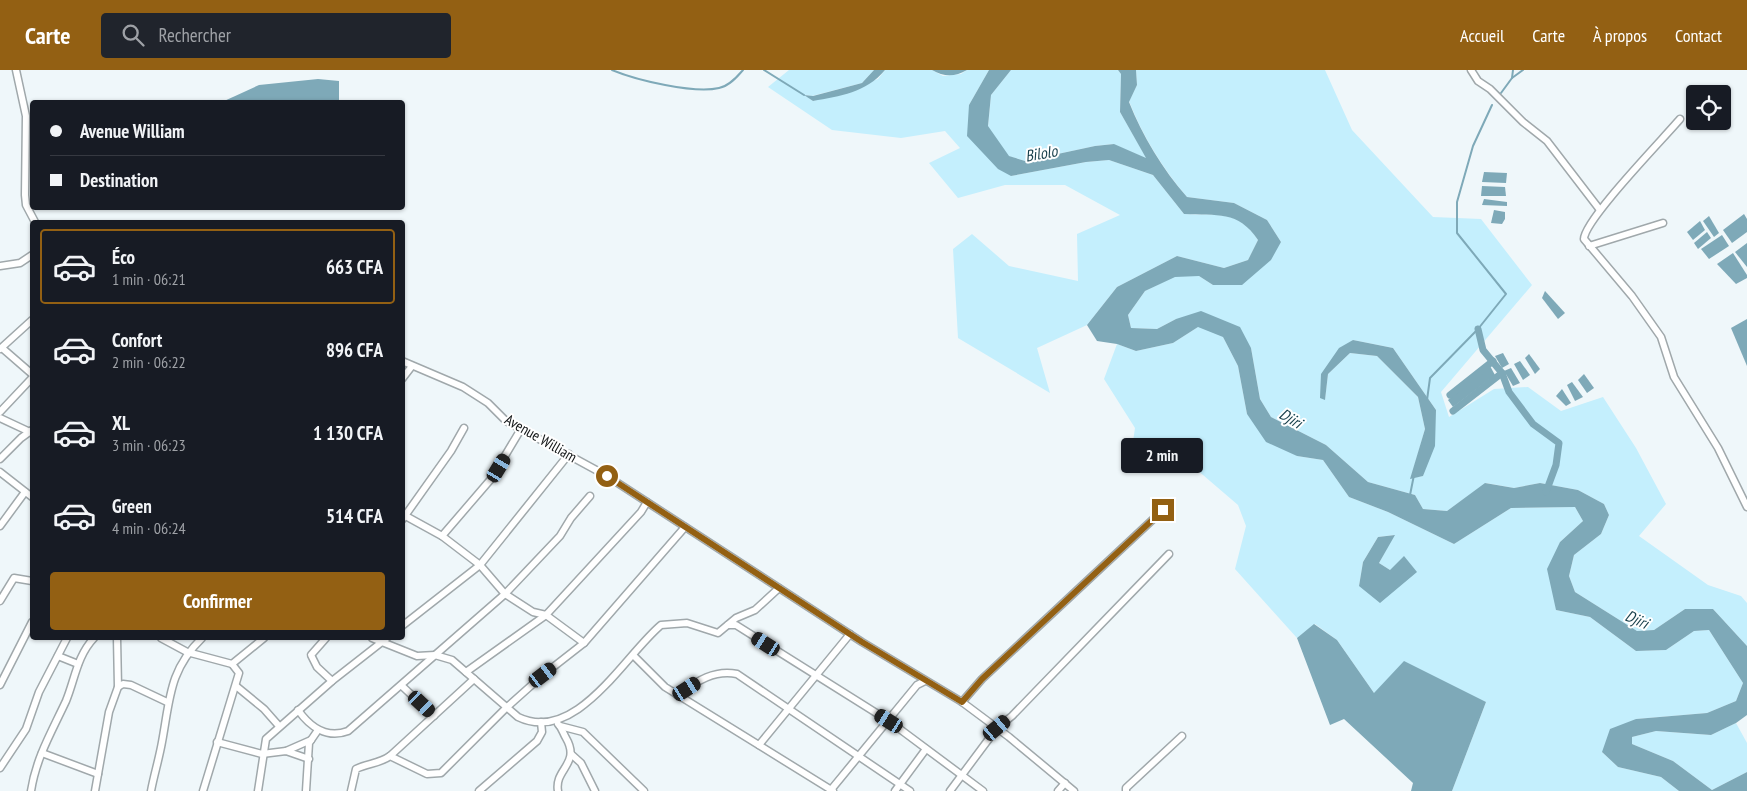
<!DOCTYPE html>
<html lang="fr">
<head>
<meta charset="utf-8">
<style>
	body { margin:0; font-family:"PT Sans Narrow",sans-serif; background:#20242c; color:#f1f3f6; height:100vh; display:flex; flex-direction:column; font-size:19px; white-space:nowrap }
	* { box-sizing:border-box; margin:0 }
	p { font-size:16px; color:#9ea1a6 }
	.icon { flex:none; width:28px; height:28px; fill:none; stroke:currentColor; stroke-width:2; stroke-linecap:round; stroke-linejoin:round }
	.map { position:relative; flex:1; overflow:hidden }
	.sheet { position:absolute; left:30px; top:150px; width:375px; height:420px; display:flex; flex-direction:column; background:#171b24; border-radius:5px; box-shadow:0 1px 4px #0004 }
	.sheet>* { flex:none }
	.banner { position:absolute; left:30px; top:30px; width:375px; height:110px; border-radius:5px; box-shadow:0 1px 4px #0004; display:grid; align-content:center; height:110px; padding:0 20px; background:#171b24 }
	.tools { position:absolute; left:1686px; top:15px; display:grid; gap:10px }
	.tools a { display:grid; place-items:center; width:45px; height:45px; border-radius:5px; background:#171b24; box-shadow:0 1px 4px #0004; font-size:25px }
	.end { position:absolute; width:22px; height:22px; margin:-11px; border:6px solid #936013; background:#fff; box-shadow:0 0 0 2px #fff }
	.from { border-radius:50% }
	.bubble { position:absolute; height:35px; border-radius:5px; background:#171b24; box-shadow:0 1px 4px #0004; font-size:16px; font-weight:700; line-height:35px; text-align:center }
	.car { position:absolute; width:15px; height:30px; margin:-15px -8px; border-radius:6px; box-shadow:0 0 4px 1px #0007; background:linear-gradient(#222 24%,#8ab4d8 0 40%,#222 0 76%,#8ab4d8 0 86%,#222 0) }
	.banner b { display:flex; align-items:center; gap:18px; height:48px; font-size:19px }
	.banner b+b { border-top:1px solid #363941 }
	.banner i { width:12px; height:12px; background:#f1f3f6 }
	ul { padding:9px 0 0; list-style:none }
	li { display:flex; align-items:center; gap:15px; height:75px; margin:0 10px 8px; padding:0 10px; border:2px solid transparent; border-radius:5px }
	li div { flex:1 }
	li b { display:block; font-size:19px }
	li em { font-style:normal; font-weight:700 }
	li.active { border-color:#936013 }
	li>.icon { width:45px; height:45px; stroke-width:1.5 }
	.cta { display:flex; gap:10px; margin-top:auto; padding:10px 20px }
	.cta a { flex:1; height:58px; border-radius:5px; background:#936013; color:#fff; font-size:20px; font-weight:700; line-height:58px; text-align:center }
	header { display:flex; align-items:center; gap:30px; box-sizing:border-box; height:70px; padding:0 25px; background:#936013; color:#fff }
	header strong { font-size:24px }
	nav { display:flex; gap:28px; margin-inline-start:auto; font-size:18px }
	.search { width:350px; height:45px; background:#20242c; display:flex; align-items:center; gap:12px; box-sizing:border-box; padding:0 18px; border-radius:5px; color:#9ea1a6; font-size:19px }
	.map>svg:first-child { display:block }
	.green { fill:#c4effd; fill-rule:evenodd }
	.water { fill:#7ea9b8 }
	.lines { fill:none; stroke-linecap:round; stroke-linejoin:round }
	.stream { stroke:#7ea9b8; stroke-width:2 }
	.canal { stroke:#7ea9b8; stroke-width:7 }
	.minor-casing { stroke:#a0a8ab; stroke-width:9 }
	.minor { stroke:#fff; stroke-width:6 }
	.route { stroke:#936013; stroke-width:6 }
	.labels { text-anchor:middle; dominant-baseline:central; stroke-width:4; stroke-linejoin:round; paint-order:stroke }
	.street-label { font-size:15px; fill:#131617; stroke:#fff }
	.water-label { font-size:16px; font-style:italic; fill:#163e4a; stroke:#fff }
</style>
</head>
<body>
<header>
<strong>Carte</strong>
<div class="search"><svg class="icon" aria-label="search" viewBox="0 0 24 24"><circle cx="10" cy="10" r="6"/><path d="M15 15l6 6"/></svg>Rechercher</div>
<nav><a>Accueil</a><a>Carte</a><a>À propos</a><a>Contact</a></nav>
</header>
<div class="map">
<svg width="1747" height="721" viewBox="0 0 1747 721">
	<rect width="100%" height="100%" fill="#eff7fa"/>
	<g class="green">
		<path d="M789,0H874L862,13L812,26L805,25L813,31L878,9L885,0H932L943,6L961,4L967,0H989L969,35L1011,106L1086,92L1109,90L1153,105L1184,144C1218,146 1238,139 1258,170L1248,190L1224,198L1177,186L1117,217L1087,255L1037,278L1050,323L958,268L953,179L972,164L1009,196L1078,211L1077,164L1120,145L1065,115H1005L958,128L929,93L960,78L945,61L901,68L832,60L768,17Z"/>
		<polygon points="1011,0 1118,0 1121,4 1120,42 1147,89 1113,74 1095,76 1025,91 1008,86 988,57 991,25"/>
		<path d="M1136,0H1325L1352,60L1433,147L1481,149L1532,215L1441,322L1449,347L1494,319L1528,317L1561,341L1603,327L1636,378L1666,434L1639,466L1708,515L1741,526L1747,533V576L1713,539H1685L1654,560L1637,561L1575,522L1569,506L1574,485L1601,464L1609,445L1604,434L1578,420L1540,413L1514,418L1486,413L1447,441L1423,439L1415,425L1368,412L1326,375L1271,347L1260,329L1251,278L1176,249L1157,259L1131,258L1128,245L1145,221L1175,206H1199L1213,215L1281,172L1267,150L1234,133L1187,127C1163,99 1142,65 1129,31L1137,15ZM1353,270L1393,278L1436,340L1423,406L1411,408L1425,359L1418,327L1377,286L1350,283L1328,304L1325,329L1321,305Z"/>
		<path d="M1198,257L1223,267L1238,296L1247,344L1297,386L1323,390L1349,427L1388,442L1454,474L1511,438L1575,437L1583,451L1560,472L1556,540L1590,547L1636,581L1666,580L1694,561L1709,560L1743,613L1736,631L1707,643L1636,649L1602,682L1618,697L1661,707L1679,721H1452L1486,632L1374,623L1337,570L1315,554L1297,568L1235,499L1246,456L1238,435L1196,399L1170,389L1131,385L1135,358L1104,309L1117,274L1136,281L1173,273ZM1394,465L1379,493L1390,500L1359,516L1363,492L1378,467Z"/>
		<polygon points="1736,653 1747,673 1747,702 1712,720 1673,691 1632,674 1632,667 1656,661 1711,665"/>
	</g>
	<g class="water">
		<path d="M874,0H885C866,23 840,26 813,31L804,25L813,26L862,13Z"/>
		<path d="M932,0H967C955,7 944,7 932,0Z"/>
		<path d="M989,0H1011L991,25L988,56L1009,86L1025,91L1095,76L1114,74L1146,88L1120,42L1121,4L1118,0H1136L1137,15L1129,32C1142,65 1163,100 1187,127L1234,133L1267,150L1281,172L1271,190L1242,215H1213L1199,206L1175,207L1145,221L1128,245L1131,258L1157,259L1176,249L1201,241L1240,257L1251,278L1260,329L1271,347L1326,375L1368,412L1415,425L1423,439L1447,441L1485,413L1514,418L1540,413L1578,420L1604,434L1609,445L1601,464L1574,485L1569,506L1575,522L1637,561L1654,560L1685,539H1713L1747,576V645L1736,653L1711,665L1656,661L1632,667V674L1673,691L1712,720L1747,702V721H1679L1661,707L1618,697L1602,682L1610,659L1636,649L1707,643L1736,631L1743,613L1709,560L1694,561L1666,580L1636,581L1590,547L1556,540L1547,499L1560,472L1583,451L1575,437L1511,438L1454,474L1388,442L1349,427L1323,390L1297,386L1266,372L1247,344L1238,296L1223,267L1198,257L1173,273L1136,281L1117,274L1097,271L1087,255L1117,217L1177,186L1224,198L1248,190L1258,170C1238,140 1217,146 1184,144L1153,105L1109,90L1086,92L1011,106L998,99L967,66L969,35Z"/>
		<polygon points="318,9 339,11 339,32 222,32 259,15"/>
		<polygon points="1484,102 1507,103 1506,113 1482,112"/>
		<polygon points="1482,116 1505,117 1506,126 1481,126"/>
		<polygon points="1484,129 1507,132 1507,136 1482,135"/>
		<polygon points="1494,140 1505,142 1505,149 1502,154 1491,153"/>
		<polygon points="1744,144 1747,149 1747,162 1732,173 1723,160"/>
		<polygon points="1709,146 1719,163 1714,167 1703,151"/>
		<polygon points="1700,151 1705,160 1693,170 1687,162"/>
		<polygon points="1707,162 1711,168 1698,179 1694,173"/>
		<polygon points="1722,165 1729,176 1709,189 1701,179"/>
		<polygon points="1747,173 1747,197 1735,182"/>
		<polygon points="1733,183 1747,205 1747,208 1736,214 1717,194"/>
		<polygon points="1545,221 1565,243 1558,249 1542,228"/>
		<polygon points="1747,249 1747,296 1731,258"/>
		<polygon points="1353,270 1393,278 1436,340 1435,376 1423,406 1410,409 1425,359 1418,327 1377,286 1350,283 1328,304 1325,330 1320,328 1321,304 1339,278"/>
		<polygon points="1503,283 1509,294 1502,298 1495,286"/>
		<polygon points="1529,284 1540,299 1535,304 1525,288"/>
		<polygon points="1520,291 1530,305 1523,310 1514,294"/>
		<polygon points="1490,296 1495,305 1453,337 1448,330"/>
		<polygon points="1511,298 1520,313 1513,316 1504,301"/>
		<polygon points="1584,304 1594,318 1587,323 1578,310"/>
		<polygon points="1572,312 1583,327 1575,331 1567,315"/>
		<polygon points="1562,319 1571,333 1566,336 1556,326"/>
		<polygon points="1395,465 1379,493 1390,500 1404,486 1417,502 1380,533 1359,516 1363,492 1378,467"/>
		<polygon points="1314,554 1337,570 1374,623 1404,591 1486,632 1452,721 1411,721 1413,713 1344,649 1330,655 1297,568"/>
	</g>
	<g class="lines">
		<g class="stream">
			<path d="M612,0C636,10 694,24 719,18C729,16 737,7 743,0"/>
			<polyline points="764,0 804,25"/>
			<polyline points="1512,8 1513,0"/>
			<polyline points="1501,23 1512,8 1523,0"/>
			<polyline points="1427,330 1430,308 1478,259 1506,224 1457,163 1457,132 1473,76 1492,35"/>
			<polyline points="1410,425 1414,405"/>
		</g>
		<g class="canal">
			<polyline points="1478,259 1483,280 1502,303 1509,322 1533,354 1559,373 1556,395 1546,422"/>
			<polyline points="1450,325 1493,291"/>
			<polyline points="1453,341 1502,303"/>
		</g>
		<g class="minor-casing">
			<g id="minor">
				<polyline points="16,0 26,46 25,125 26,135 35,152"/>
				<polyline points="1471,0 1478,11 1490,19 1523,52 1547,71 1600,140"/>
				<path d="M1680,49C1664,68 1584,150 1584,169L1632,226L1661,267L1674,307L1718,378L1747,437"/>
				<polyline points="1589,176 1663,153"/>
				<polyline points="0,196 20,193 32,185"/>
				<polyline points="2,278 32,304"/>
				<polyline points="0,279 32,250"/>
				<polyline points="402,291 463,317 488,333 506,351 607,406 862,572 962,632 1009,667 1074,721"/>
				<polyline points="402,309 412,296"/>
				<polyline points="0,342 32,308"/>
				<polyline points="0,348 32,363"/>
				<polyline points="0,389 21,368 32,360"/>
				<polyline points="0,402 32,427"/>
				<polyline points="402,444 442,466 480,495 505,524 533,542 546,545 584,573"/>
				<polyline points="402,450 451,381 464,358"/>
				<polyline points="0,456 25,422"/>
				<polyline points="442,466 491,409 521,359"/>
				<polyline points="0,531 14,508 32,511"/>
				<polyline points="728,555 736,555 889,651 983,721"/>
				<polyline points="402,556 480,495 569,384"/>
				<polyline points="161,568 187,582 232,594 239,603 203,721"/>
				<polyline points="326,568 311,585 317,597 332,611"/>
				<path d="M372,568L417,586L435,585L452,590L518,647C576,675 624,586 661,555L687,553L718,563L736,548L755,540L779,518"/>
				<polyline points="58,586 78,594"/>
				<polyline points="634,586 665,617 833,721"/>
				<polyline points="232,594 264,568"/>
				<polyline points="466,602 546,545 641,442 647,432"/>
				<polyline points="0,615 32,552"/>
				<polyline points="236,616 264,639 279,656"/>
				<polyline points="402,616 434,646"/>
				<polyline points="118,617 123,614 131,615 167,632"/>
				<path d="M677,625C696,612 714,599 737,604L910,721"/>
				<polyline points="962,632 982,609 1163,440"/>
				<path d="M298,640C310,657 327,669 348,661L505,524L560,466L571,448L590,426"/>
				<polyline points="560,656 583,662 644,721"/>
				<polyline points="217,672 262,684 286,681 309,689"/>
				<polyline points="759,675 850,564"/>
				<polyline points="286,681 311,670"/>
				<polyline points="42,683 98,704"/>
				<polyline points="571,684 581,693 595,721"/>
				<polyline points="390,686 474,609"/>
				<polyline points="0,698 26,659 39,622 67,568"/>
				<path d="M31,721C36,688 52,661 66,631C75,609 77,586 94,568"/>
				<polyline points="95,721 109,642 118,617 117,568"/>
				<path d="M151,721C154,705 159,689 162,672C170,629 169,600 202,568"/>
				<polyline points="258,721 266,669 332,611 387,568"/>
				<polyline points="306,721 309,673 318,660"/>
				<path d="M351,721L356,699C368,693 379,694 390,686L427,704L441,703L506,638L543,605L584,573L685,457"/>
				<polyline points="479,721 537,671 542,662 541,652"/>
				<path d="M558,721C554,699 581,694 566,668C563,663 562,658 558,654"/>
				<polyline points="830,721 917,615 925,611"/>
				<polyline points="895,721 926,679"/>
				<polyline points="950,721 997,658 1012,646 1169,484"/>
				<polyline points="1058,721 1065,713"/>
				<polyline points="1126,721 1126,718 1182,666"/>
			</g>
		</g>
		<use href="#minor" class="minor"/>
	</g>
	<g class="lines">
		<polyline class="route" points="607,406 862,572 962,632 982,609 1163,440"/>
	</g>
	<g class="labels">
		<g class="street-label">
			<text transform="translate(541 368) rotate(30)">Avenue William</text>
		</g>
		<g class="water-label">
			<text transform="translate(1041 83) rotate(-10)">Bilolo</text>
			<text transform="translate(1291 348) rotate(31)">Djiri</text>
			<text transform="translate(1637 549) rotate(24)">Djiri</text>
		</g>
	</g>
</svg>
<div class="tools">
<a><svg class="icon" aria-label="locate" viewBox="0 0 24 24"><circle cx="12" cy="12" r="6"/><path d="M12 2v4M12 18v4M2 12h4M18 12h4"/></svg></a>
</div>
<i class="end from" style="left:607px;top:406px"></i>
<i class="end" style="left:1163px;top:440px"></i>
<div class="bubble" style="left:1121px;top:368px;width:82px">2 min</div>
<i class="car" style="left:499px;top:398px;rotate:31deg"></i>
<i class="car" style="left:766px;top:574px;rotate:302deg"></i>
<i class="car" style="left:543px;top:605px;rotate:53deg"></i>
<i class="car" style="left:687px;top:619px;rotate:57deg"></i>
<i class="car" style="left:422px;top:634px;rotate:133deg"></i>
<i class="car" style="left:889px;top:651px;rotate:302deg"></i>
<i class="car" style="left:997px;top:658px;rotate:50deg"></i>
<div class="banner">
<b><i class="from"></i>Avenue William</b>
<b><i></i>Destination</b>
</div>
<section class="sheet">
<ul>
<li class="active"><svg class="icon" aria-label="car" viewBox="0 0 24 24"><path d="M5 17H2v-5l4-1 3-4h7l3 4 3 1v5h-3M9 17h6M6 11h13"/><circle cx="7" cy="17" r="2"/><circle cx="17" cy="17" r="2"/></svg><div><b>Éco</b><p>1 min · 06:21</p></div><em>663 CFA</em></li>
<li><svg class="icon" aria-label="car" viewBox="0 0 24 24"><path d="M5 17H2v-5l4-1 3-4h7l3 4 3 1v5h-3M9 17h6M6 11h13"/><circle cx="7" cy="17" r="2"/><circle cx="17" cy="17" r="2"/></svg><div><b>Confort</b><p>2 min · 06:22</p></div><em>896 CFA</em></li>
<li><svg class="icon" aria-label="car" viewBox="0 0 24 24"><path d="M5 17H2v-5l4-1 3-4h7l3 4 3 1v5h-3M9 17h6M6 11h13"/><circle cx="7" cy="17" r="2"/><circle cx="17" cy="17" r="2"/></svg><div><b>XL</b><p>3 min · 06:23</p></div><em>1 130 CFA</em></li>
<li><svg class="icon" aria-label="car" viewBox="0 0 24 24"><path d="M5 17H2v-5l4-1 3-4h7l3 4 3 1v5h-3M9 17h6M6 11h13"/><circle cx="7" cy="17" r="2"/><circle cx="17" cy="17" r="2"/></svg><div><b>Green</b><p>4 min · 06:24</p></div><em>514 CFA</em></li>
</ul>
<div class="cta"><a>Confirmer</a></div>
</section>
</div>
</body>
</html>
